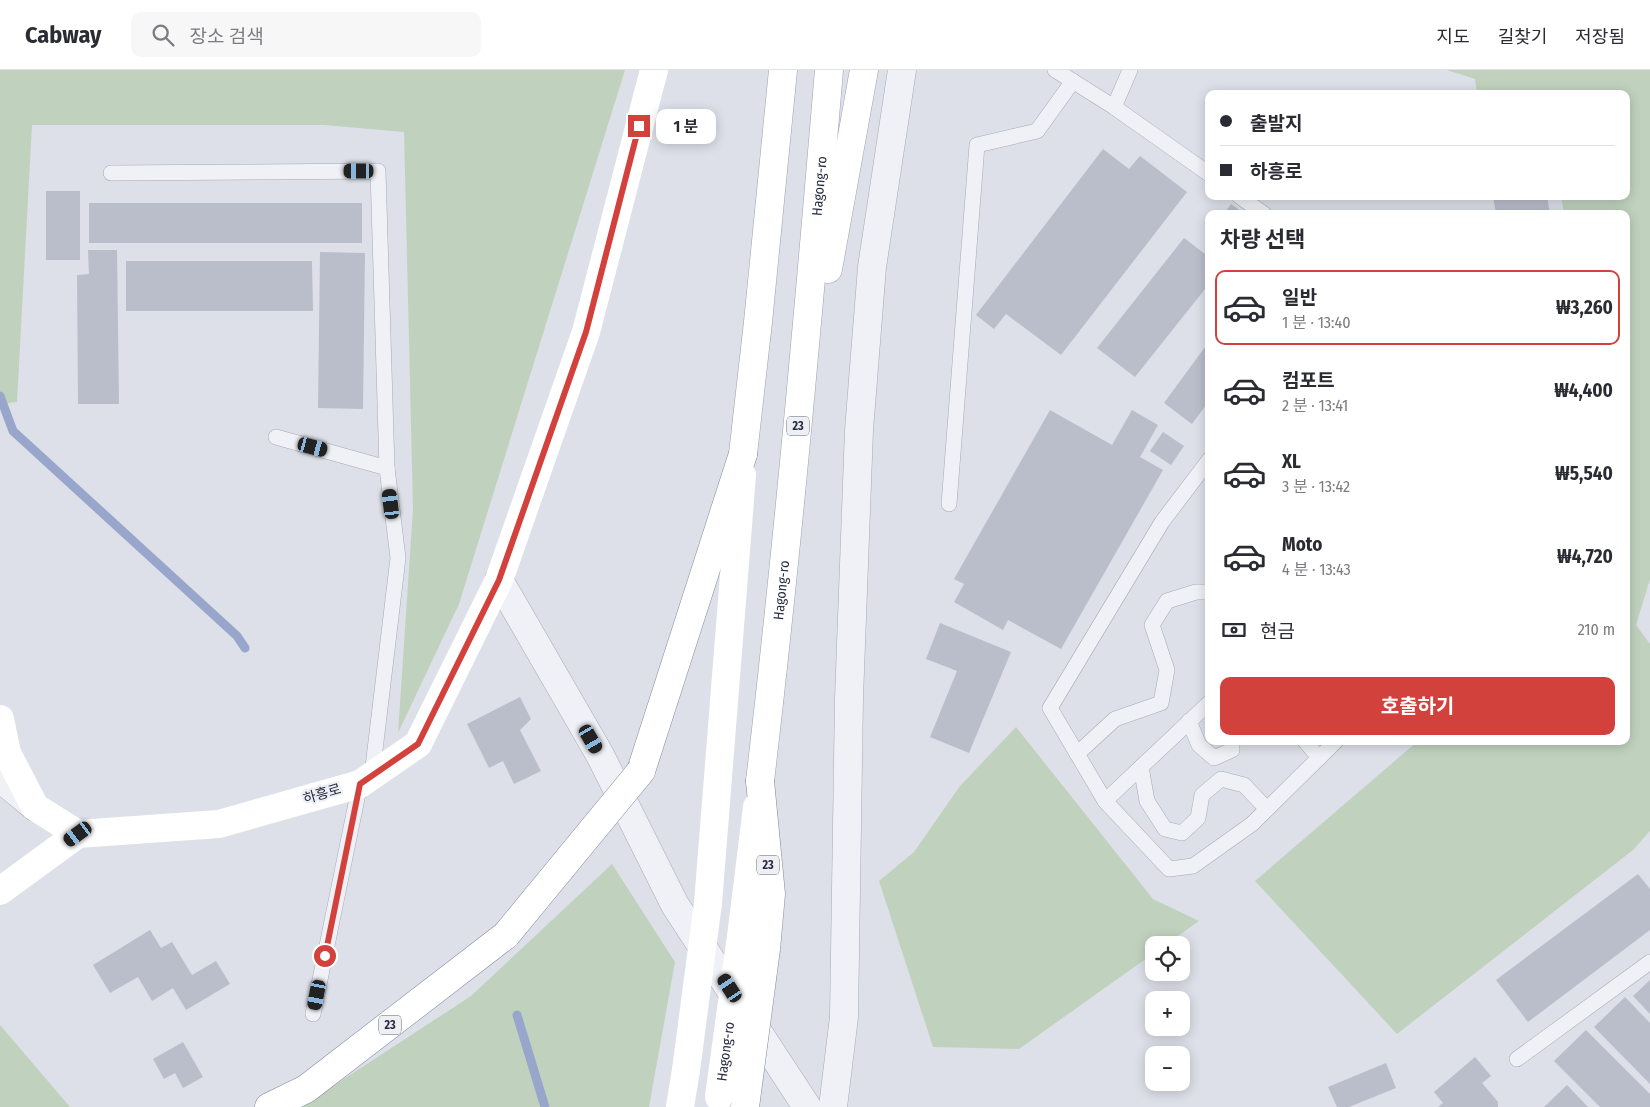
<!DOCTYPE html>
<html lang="ko">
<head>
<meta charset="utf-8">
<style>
	body { margin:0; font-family:"Fira Sans Condensed","Noto Sans KR",sans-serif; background:#f7f7f7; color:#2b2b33; height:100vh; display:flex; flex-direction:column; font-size:19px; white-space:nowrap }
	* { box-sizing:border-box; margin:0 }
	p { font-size:16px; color:#7c7c81 }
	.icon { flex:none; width:28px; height:28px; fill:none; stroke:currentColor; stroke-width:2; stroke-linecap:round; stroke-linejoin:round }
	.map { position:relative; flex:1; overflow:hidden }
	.panel { position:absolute; left:1205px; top:140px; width:425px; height:535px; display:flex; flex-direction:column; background:#fff; border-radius:10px; box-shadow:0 2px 12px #0003 }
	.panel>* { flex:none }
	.guide { position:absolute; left:1205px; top:20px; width:425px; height:110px; border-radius:10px; box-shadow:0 2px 12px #0003; display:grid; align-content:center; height:110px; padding:0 15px; background:#fff }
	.buttons { position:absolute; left:1145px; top:866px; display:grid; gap:10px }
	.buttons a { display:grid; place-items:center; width:45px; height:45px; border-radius:10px; background:#fff; box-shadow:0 2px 12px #0003; font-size:25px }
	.end { position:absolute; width:22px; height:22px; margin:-11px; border:6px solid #d3413c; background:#fff; box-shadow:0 0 0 2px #fff }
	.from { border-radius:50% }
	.bubble { position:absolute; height:35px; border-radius:10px; background:#fff; box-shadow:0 2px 12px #0003; font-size:16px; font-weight:700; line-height:35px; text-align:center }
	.car { position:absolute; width:15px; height:30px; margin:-15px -8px; border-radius:6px; box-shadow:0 0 4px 1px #0007; background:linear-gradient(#222 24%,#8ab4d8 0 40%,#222 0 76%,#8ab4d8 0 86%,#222 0) }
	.guide b { display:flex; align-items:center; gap:18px; height:48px; font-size:19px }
	.guide b+b { border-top:1px solid #e1e1e2 }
	.guide i { width:12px; height:12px; background:#2b2b33 }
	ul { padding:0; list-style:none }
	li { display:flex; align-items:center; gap:15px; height:75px; margin:0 10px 8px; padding:0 5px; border:2px solid transparent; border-radius:10px }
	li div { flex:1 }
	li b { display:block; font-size:19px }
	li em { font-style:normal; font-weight:700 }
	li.current { border-color:#d3413c }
	li>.icon { width:45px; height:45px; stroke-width:1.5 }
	h2 { padding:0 15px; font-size:22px; line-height:60px }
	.pay { display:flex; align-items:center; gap:12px; height:55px; padding:0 15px; font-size:19px }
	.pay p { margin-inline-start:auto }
	.cta { display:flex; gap:10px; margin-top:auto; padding:10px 15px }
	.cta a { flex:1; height:58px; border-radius:10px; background:#d3413c; color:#fff; font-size:20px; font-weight:700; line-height:58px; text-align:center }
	header { display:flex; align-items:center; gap:30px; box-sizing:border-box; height:70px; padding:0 25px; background:#fff; border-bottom:1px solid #e1e1e2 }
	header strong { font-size:24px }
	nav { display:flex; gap:28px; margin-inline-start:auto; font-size:18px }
	.search { width:350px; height:45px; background:#f7f7f7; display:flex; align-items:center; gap:12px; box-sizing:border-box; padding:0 18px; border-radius:10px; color:#7c7c81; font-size:19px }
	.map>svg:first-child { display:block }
	.green { fill:#c0d2be }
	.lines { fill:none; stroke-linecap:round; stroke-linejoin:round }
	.stream { stroke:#97a6ca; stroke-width:9 }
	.building { fill:#babecb }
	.lane-casing { stroke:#a6aab5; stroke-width:16 }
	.street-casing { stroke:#a6aab5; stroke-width:29 }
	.primary-casing { stroke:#9ca1b4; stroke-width:29 }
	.highway-casing { stroke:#848a9f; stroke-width:29 }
	.lane { stroke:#f0f1f6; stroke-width:15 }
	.street { stroke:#f0f1f6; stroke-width:28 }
	.secondary { stroke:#fff; stroke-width:28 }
	.primary { stroke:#fff; stroke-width:28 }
	.highway { stroke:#fff; stroke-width:28 }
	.highway-bridge-casing { stroke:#848a9f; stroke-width:29; stroke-linecap:butt }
	.secondary-bridge { stroke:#fff; stroke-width:28 }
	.highway-bridge { stroke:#fff; stroke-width:28 }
	.route { stroke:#d3413c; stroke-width:6 }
	.labels { text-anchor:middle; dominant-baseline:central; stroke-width:4.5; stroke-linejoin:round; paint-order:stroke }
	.shield { fill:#edeff5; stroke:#626676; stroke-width:1 }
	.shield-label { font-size:12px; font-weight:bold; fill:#262b3f }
	.street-label { font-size:14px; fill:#262b3f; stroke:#edeff5 }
</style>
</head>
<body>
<header>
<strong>Cabway</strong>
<div class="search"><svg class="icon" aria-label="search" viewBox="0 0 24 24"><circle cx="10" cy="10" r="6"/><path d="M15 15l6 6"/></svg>장소 검색</div>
<nav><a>지도</a><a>길찾기</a><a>저장됨</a></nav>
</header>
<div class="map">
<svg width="1650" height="1037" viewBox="0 0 1650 1037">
	<rect width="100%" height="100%" fill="#dde0e8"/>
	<g class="green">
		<polygon points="0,0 625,0 459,534 398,663 413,439 404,62 324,55 32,55 17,332 0,334"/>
		<polygon points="1447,0 1650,0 1650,509 1636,555 1650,574 1650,761 1633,780 1397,964 1255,811 1418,671 1626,671 1626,144 1564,144 1561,126 1626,126 1626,24 1477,24 1475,9"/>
		<polygon points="1016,657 1153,829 1199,851 1165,875 1154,875 1154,883 1019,979 933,977 879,811 914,782 960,716"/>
		<polygon points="612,794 675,892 649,1037 301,1037 471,926"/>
		<polygon points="0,955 70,1037 0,1037"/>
	</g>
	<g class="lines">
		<g class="stream">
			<polyline points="0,326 13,361 237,566 245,578"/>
			<polyline points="517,945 545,1037"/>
		</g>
	</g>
	<g class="building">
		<polygon points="1103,79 1129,99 1140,86 1187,122 1061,285 1006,244 994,259 976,245"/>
		<rect x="46" y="121" width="34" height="69"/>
		<polygon points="1493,126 1547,126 1550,144 1496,144"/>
		<rect x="89" y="133" width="273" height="40"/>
		<polygon points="1231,134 1245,144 1224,144"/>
		<polygon points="1184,168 1209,187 1209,214 1135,307 1097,278"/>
		<polygon points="88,180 117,180 119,334 78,334 77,205 89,204"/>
		<polygon points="320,182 365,183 363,339 318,338"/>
		<polygon points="126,191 312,191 313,241 126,241"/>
		<polygon points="1205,277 1209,280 1209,331 1192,354 1164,333"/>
		<polygon points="1050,340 1112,375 1132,340 1158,355 1140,387 1163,400 1061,579 1008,550 1003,560 954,532 964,514 954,509"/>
		<polygon points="1163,362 1184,376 1171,395 1150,381"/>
		<polygon points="940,553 1011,582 969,683 930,667 957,601 926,589"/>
		<polygon points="520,627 531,649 520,660 541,701 514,714 503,691 489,698 467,654"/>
		<polygon points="1638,804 1650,819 1650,860 1528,952 1496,910"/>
		<polygon points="150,860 161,878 172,872 192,905 216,891 230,914 186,940 173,918 152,931 138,907 110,923 93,895"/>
		<polygon points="1650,910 1650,944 1633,926"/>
		<polygon points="1625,927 1650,953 1650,1014 1594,957"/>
		<polygon points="1586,960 1650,1024 1650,1037 1600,1037 1554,991"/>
		<polygon points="183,972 203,1007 183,1018 175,1003 164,1009 153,989"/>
		<polygon points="1475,987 1491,1006 1482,1013 1498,1032 1498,1037 1438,1037 1443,1033 1434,1022"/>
		<polygon points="1386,993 1396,1018 1349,1037 1337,1037 1328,1017"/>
		<polygon points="1567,1015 1588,1037 1544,1037"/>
	</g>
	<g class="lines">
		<g class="lane-casing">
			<g id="lane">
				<polyline points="1055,0 1114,37 1209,104"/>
				<polyline points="1114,37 1130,0"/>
				<polyline points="111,103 378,101 387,398"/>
				<polyline points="1239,126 1264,144"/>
				<polyline points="276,367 387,398 398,488 372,705"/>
				<polyline points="949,434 977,75 1037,61 1073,11"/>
				<polyline points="1209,633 1105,731 1169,799 1193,796 1252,754 1336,671"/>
				<polyline points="1189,651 1199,675 1214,688 1232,680 1232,671"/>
				<polyline points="1305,671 1319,688"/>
				<polyline points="1077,684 1115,649 1161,633 1167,600 1152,555 1167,531 1196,522 1209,522"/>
				<polyline points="1141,697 1147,731 1165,759 1182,763 1198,748 1202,725 1221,709 1244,715 1267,739"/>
				<polyline points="1105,731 1050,638 1162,452 1209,390"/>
				<polyline points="313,944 360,714"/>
				<polyline points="1517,989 1650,892"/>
			</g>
		</g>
		<g class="street-casing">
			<g id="street">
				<polyline points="499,510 600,685 675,835 807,1037"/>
				<polyline points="0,708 35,737"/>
				<polyline points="833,1037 844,947 849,628 859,360 872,197 902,0"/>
			</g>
		</g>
		<g class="primary-casing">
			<g id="primary">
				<polyline points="828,199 864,0"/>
				<polyline points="743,384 758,252 783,0"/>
				<path id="s1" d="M760,711C788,475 809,237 829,0"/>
			</g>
		</g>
		<g class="highway-casing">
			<g id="highway">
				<polyline points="641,701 743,384"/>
				<polyline points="760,711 771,824 766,879"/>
				<polyline points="269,1037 306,1019 506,865"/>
			</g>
		</g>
		<use href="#lane" class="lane"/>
		<use href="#street" class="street"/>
		<g class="secondary">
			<polyline points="0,649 7,683 35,737 78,764"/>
			<polyline points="0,821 78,764 219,754 360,714 418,674 499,510 586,262 654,0"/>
			<polyline points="708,833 742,405"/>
			<polyline points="742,859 757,737"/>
			<polyline points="680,1037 686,1000"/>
		</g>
		<use href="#primary" class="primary"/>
		<use href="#highway" class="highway"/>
		<g class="highway-bridge-casing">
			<g id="highway-bridge">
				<polyline points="506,865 641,701"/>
				<polyline points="745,1037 766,879"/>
			</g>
		</g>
		<g class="secondary-bridge">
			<polyline points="686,1000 708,833"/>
			<path id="s2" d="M719,1027L742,859"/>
		</g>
		<use href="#highway-bridge" class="highway-bridge"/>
	</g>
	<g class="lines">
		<polyline class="route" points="325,886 360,714 418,674 499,510 586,262 639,56"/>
	</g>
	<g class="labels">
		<g class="shield">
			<rect x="787" y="346.5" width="22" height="19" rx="4"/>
			<rect x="757" y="785.5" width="22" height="19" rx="4"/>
			<rect x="379" y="945.5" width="22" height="19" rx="4"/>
		</g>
		<g class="shield-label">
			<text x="798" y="356">23</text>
			<text x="768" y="795">23</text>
			<text x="390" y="955">23</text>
		</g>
		<g class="street-label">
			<text stroke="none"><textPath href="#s1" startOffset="598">Hagong-ro</textPath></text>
			<text stroke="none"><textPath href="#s1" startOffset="192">Hagong-ro</textPath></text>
			<text transform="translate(322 724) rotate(-16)">하흥로</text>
			<text stroke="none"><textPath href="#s2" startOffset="46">Hagong-ro</textPath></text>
		</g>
	</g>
</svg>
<div class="buttons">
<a><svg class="icon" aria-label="locate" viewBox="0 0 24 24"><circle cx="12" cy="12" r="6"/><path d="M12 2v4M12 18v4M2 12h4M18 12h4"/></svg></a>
<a>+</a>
<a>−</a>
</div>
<i class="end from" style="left:325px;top:886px"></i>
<i class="end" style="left:639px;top:56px"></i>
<div class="bubble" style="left:656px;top:39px;width:60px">1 분</div>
<i class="car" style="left:359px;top:101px;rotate:270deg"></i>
<i class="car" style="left:313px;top:377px;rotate:105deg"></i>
<i class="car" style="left:391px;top:434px;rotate:353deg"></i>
<i class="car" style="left:591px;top:669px;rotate:150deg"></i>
<i class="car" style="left:78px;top:764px;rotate:234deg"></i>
<i class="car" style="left:730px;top:918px;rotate:327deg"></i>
<i class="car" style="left:317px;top:925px;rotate:191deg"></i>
<div class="guide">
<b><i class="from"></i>출발지</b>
<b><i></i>하흥로</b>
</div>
<section class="panel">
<h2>차량 선택</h2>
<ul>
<li class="current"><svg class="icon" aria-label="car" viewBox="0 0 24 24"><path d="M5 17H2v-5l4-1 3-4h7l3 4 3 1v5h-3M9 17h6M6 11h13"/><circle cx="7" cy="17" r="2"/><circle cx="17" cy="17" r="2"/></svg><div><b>일반</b><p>1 분 · 13:40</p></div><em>₩3,260</em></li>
<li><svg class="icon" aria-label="car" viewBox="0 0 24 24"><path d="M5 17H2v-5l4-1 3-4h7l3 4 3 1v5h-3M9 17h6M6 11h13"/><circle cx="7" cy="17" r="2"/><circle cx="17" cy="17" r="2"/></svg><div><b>컴포트</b><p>2 분 · 13:41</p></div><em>₩4,400</em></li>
<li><svg class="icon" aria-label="car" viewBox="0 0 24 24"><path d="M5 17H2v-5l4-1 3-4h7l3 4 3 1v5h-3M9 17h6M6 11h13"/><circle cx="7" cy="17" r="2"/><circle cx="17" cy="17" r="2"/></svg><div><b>XL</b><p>3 분 · 13:42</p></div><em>₩5,540</em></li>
<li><svg class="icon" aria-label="car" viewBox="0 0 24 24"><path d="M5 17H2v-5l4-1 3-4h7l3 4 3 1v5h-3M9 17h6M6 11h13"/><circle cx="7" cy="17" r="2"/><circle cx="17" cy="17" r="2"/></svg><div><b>Moto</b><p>4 분 · 13:43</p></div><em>₩4,720</em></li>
</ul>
<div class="pay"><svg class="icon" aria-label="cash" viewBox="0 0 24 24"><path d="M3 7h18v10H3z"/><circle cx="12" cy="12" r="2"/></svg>현금<p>210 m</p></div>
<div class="cta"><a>호출하기</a></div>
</section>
</div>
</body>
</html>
